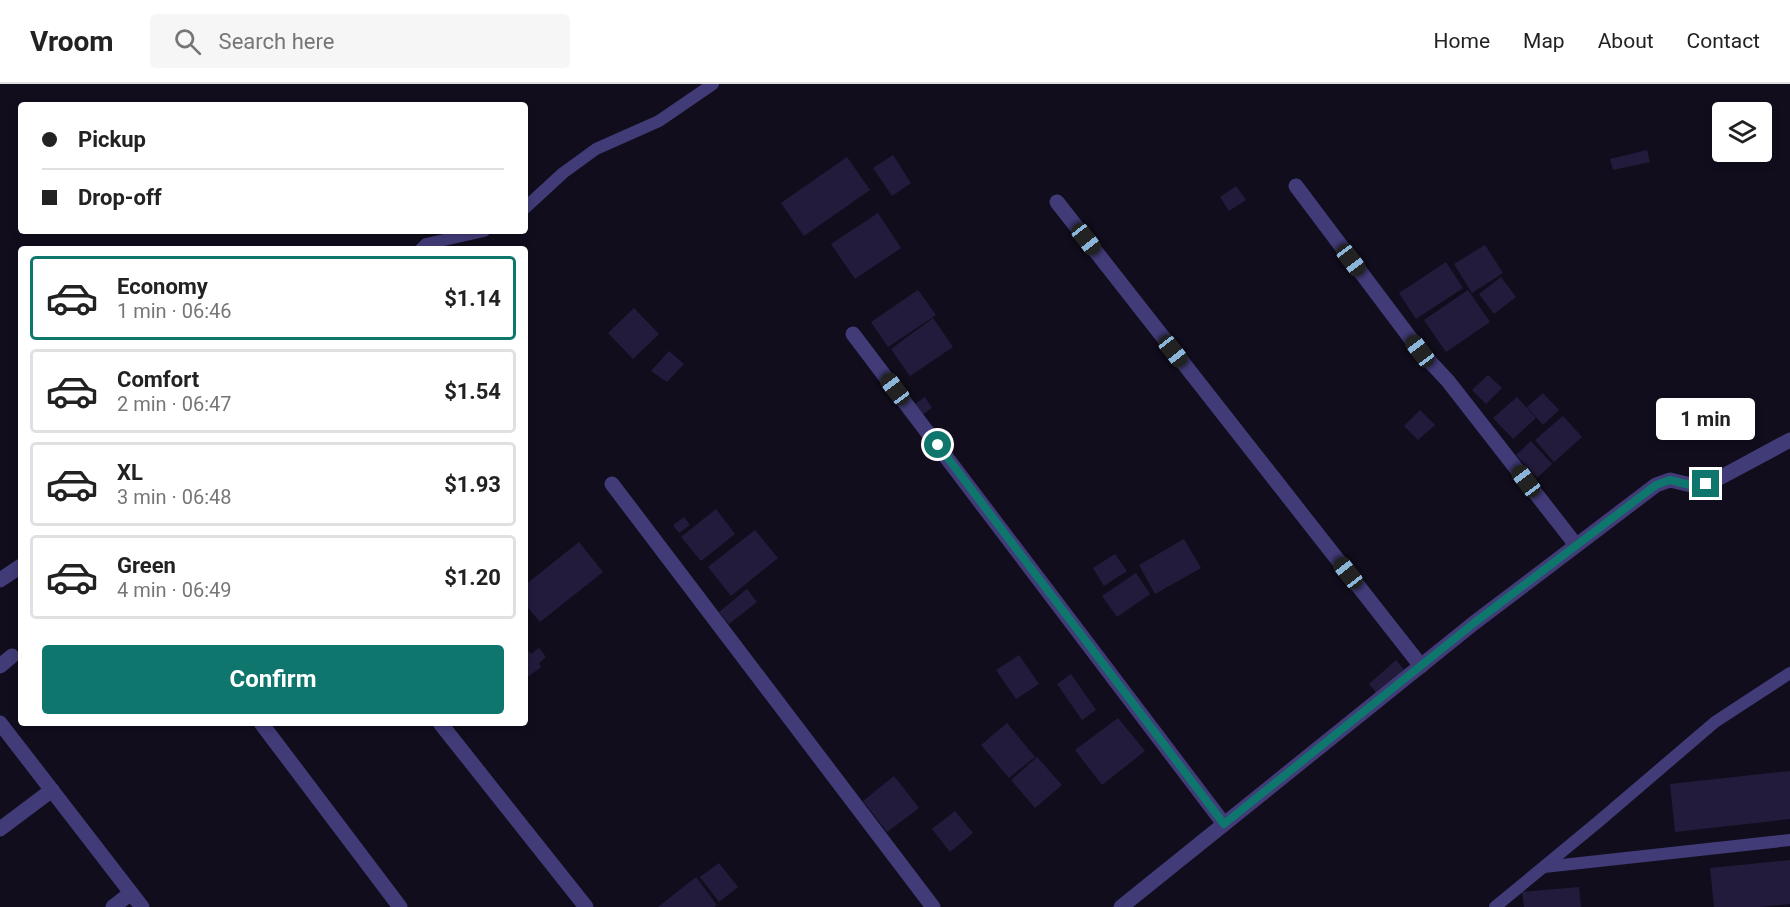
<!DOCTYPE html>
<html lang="en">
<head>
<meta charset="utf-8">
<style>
	body { margin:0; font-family:Roboto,sans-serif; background:#f6f6f6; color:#222; height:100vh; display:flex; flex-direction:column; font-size:22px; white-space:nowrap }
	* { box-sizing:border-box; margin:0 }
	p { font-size:20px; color:#767676 }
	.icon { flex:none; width:33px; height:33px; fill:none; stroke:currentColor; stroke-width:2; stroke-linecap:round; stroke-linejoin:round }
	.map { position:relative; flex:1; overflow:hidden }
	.drawer { position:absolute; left:18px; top:162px; width:510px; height:480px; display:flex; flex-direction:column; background:#fff; border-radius:6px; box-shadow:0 3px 9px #0003 }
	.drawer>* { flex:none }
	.top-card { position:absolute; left:18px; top:18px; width:510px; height:132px; border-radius:6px; box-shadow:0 3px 9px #0003; display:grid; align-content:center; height:132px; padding:0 24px; background:#fff }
	.tools { position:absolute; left:1712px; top:18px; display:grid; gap:12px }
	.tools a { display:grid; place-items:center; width:60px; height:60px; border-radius:6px; background:#fff; box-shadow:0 3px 9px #0003; font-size:30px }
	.end { position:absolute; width:27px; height:27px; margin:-14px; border:8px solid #0f766e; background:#fff; box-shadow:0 0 0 3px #fff }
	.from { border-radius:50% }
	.bubble { position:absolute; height:42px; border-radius:6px; background:#fff; box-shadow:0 3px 9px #0003; font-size:20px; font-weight:700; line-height:42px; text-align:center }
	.car { position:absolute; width:18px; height:36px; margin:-18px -9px; border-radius:8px; box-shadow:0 0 4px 2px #0007; background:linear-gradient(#222 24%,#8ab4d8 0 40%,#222 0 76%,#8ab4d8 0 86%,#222 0) }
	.top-card b { display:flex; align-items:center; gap:21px; height:57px; font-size:22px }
	.top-card b+b { border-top:2px solid #e0e0e0 }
	.top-card i { width:15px; height:15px; background:#222 }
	ul { padding:10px 0 0; list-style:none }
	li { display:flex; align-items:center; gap:18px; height:84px; margin:0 12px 9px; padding:0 12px; border:3px solid #e0e0e0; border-radius:6px }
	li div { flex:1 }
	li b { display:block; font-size:22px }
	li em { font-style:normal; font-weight:700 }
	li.selected { border-color:#0f766e }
	li>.icon { width:54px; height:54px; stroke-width:1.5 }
	.primary-button { display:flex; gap:12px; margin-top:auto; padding:12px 24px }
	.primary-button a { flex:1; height:69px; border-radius:6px; background:#0f766e; color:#fff; font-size:24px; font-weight:700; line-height:69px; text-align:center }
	header { display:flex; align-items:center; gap:36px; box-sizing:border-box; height:84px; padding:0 30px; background:#fff; border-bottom:2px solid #e0e0e0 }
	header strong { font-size:28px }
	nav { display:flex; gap:33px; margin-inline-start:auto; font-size:21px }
	.search { width:420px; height:54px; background:#f6f6f6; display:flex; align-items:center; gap:15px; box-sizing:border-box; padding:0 21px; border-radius:6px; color:#767676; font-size:22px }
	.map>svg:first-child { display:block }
	.building { fill:#231b3c }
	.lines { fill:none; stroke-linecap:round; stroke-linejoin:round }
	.service { stroke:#413c78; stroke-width:12 }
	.minor { stroke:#413c78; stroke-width:15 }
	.route { stroke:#0f766e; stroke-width:8 }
</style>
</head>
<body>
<header>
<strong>Vroom</strong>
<div class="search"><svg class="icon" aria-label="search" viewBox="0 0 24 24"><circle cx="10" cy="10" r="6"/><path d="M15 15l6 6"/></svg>Search here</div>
<nav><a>Home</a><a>Map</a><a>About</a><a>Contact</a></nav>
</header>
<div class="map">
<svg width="1790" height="823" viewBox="0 0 1790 823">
	<rect width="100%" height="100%" fill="#110d1d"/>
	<g class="building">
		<polygon points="1647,66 1650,78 1613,86 1610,75"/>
		<polygon points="893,71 911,99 892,112 873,84"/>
		<polygon points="847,73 870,106 804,152 781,119"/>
		<polygon points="1236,102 1246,116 1229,127 1220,113"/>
		<polygon points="878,129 901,164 855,195 831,160"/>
		<polygon points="1485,161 1503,189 1472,209 1454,180"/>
		<polygon points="1446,178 1463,204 1416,235 1399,209"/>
		<polygon points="1501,193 1516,213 1494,230 1479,210"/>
		<polygon points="918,206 936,231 888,263 871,238"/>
		<polygon points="1468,206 1490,238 1446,268 1424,236"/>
		<polygon points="634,224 659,250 633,275 608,249"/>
		<polygon points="933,234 953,263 910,292 891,265"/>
		<polygon points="669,267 684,280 667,298 651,287"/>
		<polygon points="1488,291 1502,304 1486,320 1472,306"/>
		<polygon points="1543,309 1559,326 1543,341 1527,323"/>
		<polygon points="925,313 932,324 922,331 915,320"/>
		<polygon points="1517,313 1536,334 1513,355 1493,334"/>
		<polygon points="1420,326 1435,341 1418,356 1404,342"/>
		<polygon points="1563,332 1582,353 1554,378 1535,356"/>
		<polygon points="1531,357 1552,380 1537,394 1516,371"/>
		<polygon points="716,425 735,450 701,477 681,453"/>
		<polygon points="684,433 690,441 679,449 673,441"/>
		<polygon points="755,446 778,474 731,512 708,483"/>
		<polygon points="1184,455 1201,484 1155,510 1139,481"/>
		<polygon points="579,458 603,488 540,538 525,520 525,501"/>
		<polygon points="1115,470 1127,487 1104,502 1093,484"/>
		<polygon points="1136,489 1150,510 1117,533 1102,512"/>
		<polygon points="747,505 757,518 729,540 719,528"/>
		<polygon points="525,563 531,570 539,564 546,573 539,579 541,583 525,595"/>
		<polygon points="1019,571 1039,600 1016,615 996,586"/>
		<polygon points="1396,576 1405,587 1378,611 1369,600"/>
		<polygon points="1071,590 1096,626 1082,636 1057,600"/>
		<polygon points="1118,634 1145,667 1102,701 1075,666"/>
		<polygon points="1007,639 1035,673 1009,694 981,661"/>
		<polygon points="1037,673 1062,701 1035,724 1011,696"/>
		<polygon points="1790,687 1790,735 1675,748 1670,700"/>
		<polygon points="894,692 919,724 887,748 863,717"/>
		<polygon points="955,727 973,749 950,768 932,745"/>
		<polygon points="1790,776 1790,820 1759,823 1714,823 1710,784"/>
		<polygon points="719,779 738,803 719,818 700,793"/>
		<polygon points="696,793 717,821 714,823 658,823"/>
		<polygon points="1579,803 1581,823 1524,823 1522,808"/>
	</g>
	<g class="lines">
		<g class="service">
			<polyline points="525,124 563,89 596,65 659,37 713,0"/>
			<polyline points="421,165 426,160 484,147"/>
			<polyline points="1544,783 1790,756"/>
			<polyline points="1495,823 1598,738 1715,638 1790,589"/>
		</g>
		<g class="minor">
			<polyline points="1296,102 1420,267 1448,297 1576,461"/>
			<polyline points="1057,118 1421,582"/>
			<polyline points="853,250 1224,740"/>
			<polyline points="612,400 933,823"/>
			<polyline points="0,496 21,482"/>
			<polyline points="0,582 12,572"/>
			<polyline points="0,639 142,823"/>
			<polyline points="261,639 400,823"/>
			<polyline points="440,639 586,823"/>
			<polyline points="0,745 52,706"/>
			<polyline points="113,823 131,809"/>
			<polyline points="1121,823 1474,539 1656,401 1670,396 1691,401 1706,400 1725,391 1790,356"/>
		</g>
	</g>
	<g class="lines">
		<polyline class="route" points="938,361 1224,740 1474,539 1656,401 1670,396 1690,401 1706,400"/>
	</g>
</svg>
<div class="tools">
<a><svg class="icon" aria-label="layers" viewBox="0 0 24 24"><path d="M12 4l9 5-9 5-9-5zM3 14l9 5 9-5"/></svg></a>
</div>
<i class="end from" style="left:938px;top:361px"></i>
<i class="end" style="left:1706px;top:400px"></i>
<div class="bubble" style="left:1656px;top:314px;width:99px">1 min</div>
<i class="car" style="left:1086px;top:155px;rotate:142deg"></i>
<i class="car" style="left:1351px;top:176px;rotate:143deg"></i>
<i class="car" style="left:1173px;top:267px;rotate:142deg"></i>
<i class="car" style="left:1420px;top:267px;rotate:323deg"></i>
<i class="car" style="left:895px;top:305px;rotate:323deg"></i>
<i class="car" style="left:1526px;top:397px;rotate:323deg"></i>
<i class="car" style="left:1348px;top:489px;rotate:322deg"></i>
<div class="top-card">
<b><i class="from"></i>Pickup</b>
<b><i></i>Drop-off</b>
</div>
<section class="drawer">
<ul>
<li class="selected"><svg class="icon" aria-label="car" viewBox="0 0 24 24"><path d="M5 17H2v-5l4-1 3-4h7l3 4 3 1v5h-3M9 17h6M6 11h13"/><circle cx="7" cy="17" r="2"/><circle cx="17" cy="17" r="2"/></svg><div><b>Economy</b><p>1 min · 06:46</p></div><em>$1.14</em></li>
<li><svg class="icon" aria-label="car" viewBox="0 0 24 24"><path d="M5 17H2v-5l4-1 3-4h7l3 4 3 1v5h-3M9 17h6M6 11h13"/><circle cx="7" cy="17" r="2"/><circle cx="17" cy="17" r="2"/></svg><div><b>Comfort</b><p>2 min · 06:47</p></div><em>$1.54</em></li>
<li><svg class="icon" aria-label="car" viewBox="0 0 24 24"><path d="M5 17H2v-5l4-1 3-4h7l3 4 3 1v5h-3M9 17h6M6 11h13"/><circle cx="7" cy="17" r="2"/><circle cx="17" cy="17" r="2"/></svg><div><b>XL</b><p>3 min · 06:48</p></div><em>$1.93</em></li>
<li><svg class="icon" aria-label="car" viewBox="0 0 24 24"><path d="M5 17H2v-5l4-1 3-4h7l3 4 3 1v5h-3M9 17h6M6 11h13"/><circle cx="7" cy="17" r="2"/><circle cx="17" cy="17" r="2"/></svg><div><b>Green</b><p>4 min · 06:49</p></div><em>$1.20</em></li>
</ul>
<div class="primary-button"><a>Confirm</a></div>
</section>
</div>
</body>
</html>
